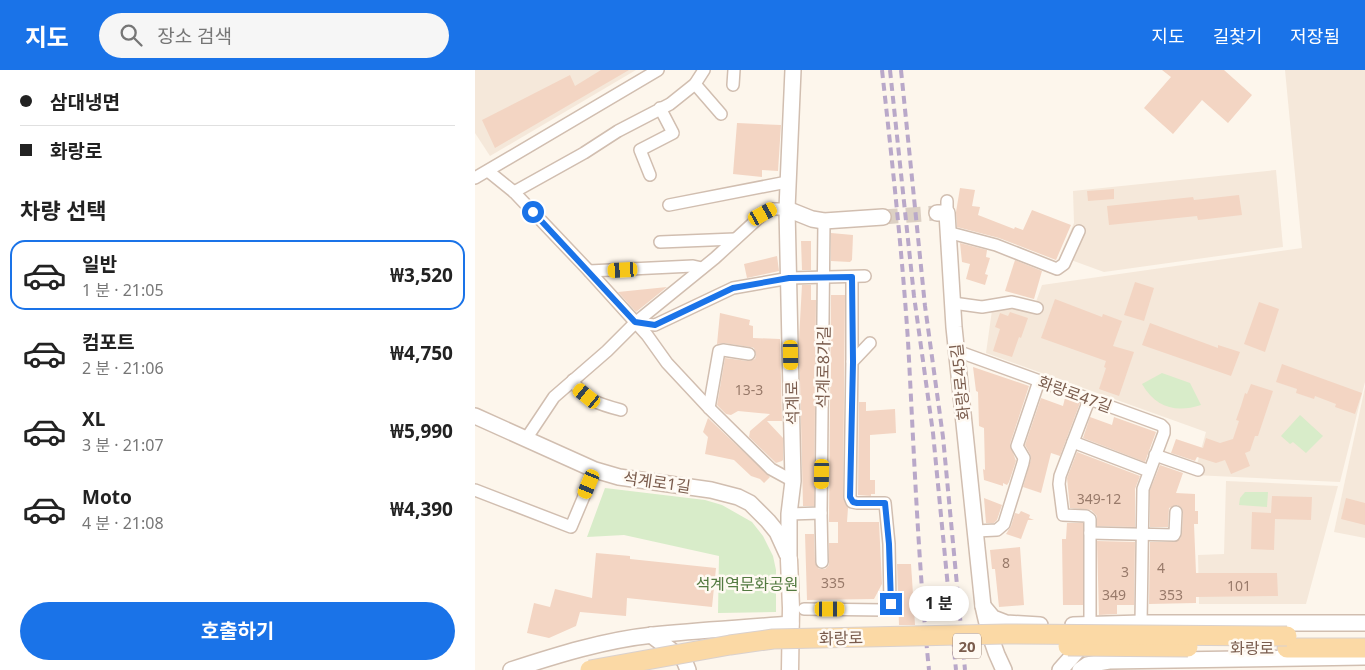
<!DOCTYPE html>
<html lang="ko">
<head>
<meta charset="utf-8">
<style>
	body { margin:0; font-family:"Noto Sans","Noto Sans KR",sans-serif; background:#f6f6f6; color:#222; height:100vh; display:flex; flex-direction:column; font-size:19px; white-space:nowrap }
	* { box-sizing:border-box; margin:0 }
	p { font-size:16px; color:#767676 }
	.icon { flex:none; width:28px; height:28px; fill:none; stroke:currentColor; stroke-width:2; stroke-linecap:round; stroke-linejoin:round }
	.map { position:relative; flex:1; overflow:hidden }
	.panel { display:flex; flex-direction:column; background:#fff; width:475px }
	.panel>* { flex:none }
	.guide { display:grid; align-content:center; height:110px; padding:0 20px; background:#fff }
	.end { position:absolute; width:22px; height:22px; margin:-11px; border:6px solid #1a73e8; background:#fff; box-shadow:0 0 0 2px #fff }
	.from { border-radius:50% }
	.bubble { position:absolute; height:35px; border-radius:18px; background:#fff; box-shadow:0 2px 8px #0003; font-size:16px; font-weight:700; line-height:35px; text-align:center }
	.car { position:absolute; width:15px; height:30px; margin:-15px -8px; border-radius:6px; box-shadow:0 0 4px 1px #0007; background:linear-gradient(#f5c518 24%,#345 0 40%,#f5c518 0 76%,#345 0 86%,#f5c518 0) }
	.guide b { display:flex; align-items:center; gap:18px; height:48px; font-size:19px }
	.guide b+b { border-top:1px solid #e0e0e0 }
	.guide i { width:12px; height:12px; background:#222 }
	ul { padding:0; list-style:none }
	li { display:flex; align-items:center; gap:15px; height:70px; margin:0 10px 8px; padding:0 10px; border:2px solid transparent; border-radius:15px }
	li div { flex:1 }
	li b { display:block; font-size:19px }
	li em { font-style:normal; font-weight:700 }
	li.selected { border-color:#1a73e8 }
	li>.icon { width:45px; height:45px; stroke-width:1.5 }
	h2 { padding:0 20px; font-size:22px; line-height:60px }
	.action { display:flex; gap:10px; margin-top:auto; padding:10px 20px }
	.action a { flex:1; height:58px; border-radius:30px; background:#1a73e8; color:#fff; font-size:20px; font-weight:700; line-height:58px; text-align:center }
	header { display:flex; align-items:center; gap:30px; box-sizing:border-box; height:70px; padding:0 25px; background:#1a73e8; color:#fff }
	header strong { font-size:24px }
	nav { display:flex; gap:28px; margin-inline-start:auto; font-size:18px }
	.search { width:350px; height:45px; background:#f6f6f6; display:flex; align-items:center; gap:12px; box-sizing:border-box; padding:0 18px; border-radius:28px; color:#767676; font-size:19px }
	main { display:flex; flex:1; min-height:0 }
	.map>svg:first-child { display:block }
	.residential { fill:#f5e8da }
	.green { fill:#d8ecc9 }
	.building { fill:#f3d5c3 }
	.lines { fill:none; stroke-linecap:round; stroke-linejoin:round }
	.tertiary-tunnel { stroke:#dcd0c4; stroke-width:15; stroke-dasharray:15 8; stroke-linecap:butt }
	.minor-casing { stroke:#d1beb0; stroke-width:14 }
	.tertiary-casing { stroke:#d1beb0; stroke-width:18 }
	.secondary-casing { stroke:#d6c0b0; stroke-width:19 }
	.primary-casing { stroke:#dad1cd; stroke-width:21 }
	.minor { stroke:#fff; stroke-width:11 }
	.tertiary { stroke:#fff; stroke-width:15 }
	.secondary { stroke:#fff; stroke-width:16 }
	.primary { stroke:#fbd9a5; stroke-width:19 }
	.rail { stroke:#b9a8c9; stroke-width:4; stroke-dasharray:8 5; stroke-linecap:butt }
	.primary-bridge-casing { stroke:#dad1cd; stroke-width:21; stroke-linecap:butt }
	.primary-bridge { stroke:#fbd9a5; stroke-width:19 }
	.route { stroke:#1a73e8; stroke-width:6 }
	.labels { text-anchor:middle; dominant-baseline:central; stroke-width:5; stroke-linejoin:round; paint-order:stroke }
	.number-label { font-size:14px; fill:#987a6a }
	.shield { fill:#fffaf3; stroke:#a28b7f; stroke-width:1 }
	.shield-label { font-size:15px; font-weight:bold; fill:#7a5c4d }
	.street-label { font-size:16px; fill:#7a5c4d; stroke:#fffaf3 }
	.park-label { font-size:16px; fill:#537a41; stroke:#fffaf3 }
</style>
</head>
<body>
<header>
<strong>지도</strong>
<div class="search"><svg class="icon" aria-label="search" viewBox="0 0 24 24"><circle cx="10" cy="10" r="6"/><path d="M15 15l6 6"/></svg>장소 검색</div>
<nav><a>지도</a><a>길찾기</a><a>저장됨</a></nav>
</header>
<main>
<section class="panel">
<div class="guide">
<b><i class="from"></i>삼대냉면</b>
<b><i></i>화랑로</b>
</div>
<h2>차량 선택</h2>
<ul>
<li class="selected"><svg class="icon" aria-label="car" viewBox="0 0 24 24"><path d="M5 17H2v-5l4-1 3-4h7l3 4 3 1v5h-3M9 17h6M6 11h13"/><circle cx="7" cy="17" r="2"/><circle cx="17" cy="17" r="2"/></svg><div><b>일반</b><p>1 분 · 21:05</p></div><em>₩3,520</em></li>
<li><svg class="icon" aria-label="car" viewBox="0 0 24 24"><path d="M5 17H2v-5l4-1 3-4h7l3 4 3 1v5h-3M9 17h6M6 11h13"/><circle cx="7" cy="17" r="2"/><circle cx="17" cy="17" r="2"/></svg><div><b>컴포트</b><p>2 분 · 21:06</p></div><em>₩4,750</em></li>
<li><svg class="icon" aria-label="car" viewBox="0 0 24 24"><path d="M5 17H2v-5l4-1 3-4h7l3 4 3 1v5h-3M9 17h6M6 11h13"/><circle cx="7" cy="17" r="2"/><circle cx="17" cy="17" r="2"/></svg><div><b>XL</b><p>3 분 · 21:07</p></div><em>₩5,990</em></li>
<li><svg class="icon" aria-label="car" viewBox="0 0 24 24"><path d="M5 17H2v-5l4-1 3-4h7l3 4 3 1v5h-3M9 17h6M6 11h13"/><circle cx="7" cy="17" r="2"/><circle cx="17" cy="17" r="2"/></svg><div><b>Moto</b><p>4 분 · 21:08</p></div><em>₩4,390</em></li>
</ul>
<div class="action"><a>호출하기</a></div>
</section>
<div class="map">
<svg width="890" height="600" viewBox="0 0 890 600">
	<rect width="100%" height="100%" fill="#fdf6ec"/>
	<g class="residential">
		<polygon points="0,0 161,0 15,86 0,63"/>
		<polygon points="810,0 890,0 890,312 865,412 719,405 731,362 511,283 518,233 557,243 567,215 827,178"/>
		<polygon points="801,100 808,177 629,202 585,186 599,153 598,121"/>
		<polygon points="890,317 890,468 859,462"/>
		<polygon points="751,411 863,416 831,534 724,534 723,485 749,484"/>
	</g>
	<g class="green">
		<path d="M687,303L715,313L726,335C701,343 681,338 667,314Z"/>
		<polygon points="825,345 848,366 831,383 818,372 815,374 806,366"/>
		<polygon points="130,418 230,430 247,435 277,452 288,466 298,486 301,500 301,542 243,543 244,486 149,465 112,467"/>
		<polygon points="770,422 793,422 792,437 764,435 765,428"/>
	</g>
	<g class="building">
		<polygon points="126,0 154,0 20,78 7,50 95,5 100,16"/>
		<polygon points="687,0 749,0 777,25 753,53 727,30 698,64 669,38 696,7"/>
		<polygon points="262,53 306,55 303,101 287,100 287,107 258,104"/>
		<polygon points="485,118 500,120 497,136 505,137 503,145 539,159 540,157 548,160 557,140 596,155 581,190 524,168 482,157 481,142"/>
		<polygon points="639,119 639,129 613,131 612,121"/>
		<polygon points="764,125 767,145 723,150 722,146 634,155 632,136 718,127 719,130"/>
		<polygon points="356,163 378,165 377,190 375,192 356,191"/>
		<polygon points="326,171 336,171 336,200 327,200"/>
		<polygon points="485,173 512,180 511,187 515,188 510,204 513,205 510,215 491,209 495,194 487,192"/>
		<polygon points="302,186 304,201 272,208 269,194"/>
		<polygon points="540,190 567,201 559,229 530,221"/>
		<polygon points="660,212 679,218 669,251 649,245"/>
		<polygon points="327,215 336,215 336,230 341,230 339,436 328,436 324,269"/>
		<polygon points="192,217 161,242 143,222"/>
		<polygon points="356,225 370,225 368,427 373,438 372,452 404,452 407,514 399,529 332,530 330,464 339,464 340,492 344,499 350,499 354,495 354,473 363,473 363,452 354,452"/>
		<polygon points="580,229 627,247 628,244 647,251 638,276 659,282 644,326 624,319 631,298 629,297 631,291 566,268"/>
		<polygon points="784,232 804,239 790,282 769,274"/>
		<polygon points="535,242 553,248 546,268 544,267 537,287 518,281 525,259 520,257 525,243 533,246"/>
		<polygon points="245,243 275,250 274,255 278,256 278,268 305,269 307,351 292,351 308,368 308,390 307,391 301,393 274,367 275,361 295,344 263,341 256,345 251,344 242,335 250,288 273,291 280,289 281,285 279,278 275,277 249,273 242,274"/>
		<polygon points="675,253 743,278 743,275 765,282 756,306 667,275"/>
		<polygon points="807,294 887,323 880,344 860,337 861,334 840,326 839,329 821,323 822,319 801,312"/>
		<polygon points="498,297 554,316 535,374 541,391 534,412 532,415 528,413 528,416 509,410 508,399 510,400 509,358 504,356 503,322 501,321"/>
		<polygon points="776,314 798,321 783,366 780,366 775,381 770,383 775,396 756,404 750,390 741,393 722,387 720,391 696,383 701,369 728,378 731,368 745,373 758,369 764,351 761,350 766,336 770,323 772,324"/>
		<polygon points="566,328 588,336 590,328 605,333 585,386 576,383 566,423 548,417 556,389 555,384 550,375"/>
		<polygon points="384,332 391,332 391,341 420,339 421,363 395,365 395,410 400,410 400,424 396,424 396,426 383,425"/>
		<polygon points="615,347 637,355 639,347 681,362 670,392 608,368"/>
		<polygon points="233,348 295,407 289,413 285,409 276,406 259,390 230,384 233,367 228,362"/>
		<polygon points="602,382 665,406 660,419 660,457 622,456 622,446 616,440 595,438 592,408"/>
		<polygon points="685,395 708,403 701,423 720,424 720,441 723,441 723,454 719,454 721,503 802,503 803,526 721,527 721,533 674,534 675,472 699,472 705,469 707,463 708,442 707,438 702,435 694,438 693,457 675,457 675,420"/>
		<polygon points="797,426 837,427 836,450 800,449 799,480 776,479 777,442 796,443"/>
		<polygon points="509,428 527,435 522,450 519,453 511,453"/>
		<polygon points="871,428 890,433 890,455 866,449"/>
		<polygon points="546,441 555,445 554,448 559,450 553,450 546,469 531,464 536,456 540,443 544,444"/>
		<polygon points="592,453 608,453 608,535 588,535 587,469 591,469"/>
		<polygon points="622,471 660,472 659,535 642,535 642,544 624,545"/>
		<polygon points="545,477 549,535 524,537 520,499 517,499 515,480"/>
		<polygon points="121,483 155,486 155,489 241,498 237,537 152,528 151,546 105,542 101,556 74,568 52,563 59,533 75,537 80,519 117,528"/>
		<polygon points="422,494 436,494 440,555 424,555"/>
	</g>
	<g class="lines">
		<polyline class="tertiary-tunnel" points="408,147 462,143"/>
		<g class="minor-casing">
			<g id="minor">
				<polyline points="220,14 246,44"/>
				<polyline points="258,15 259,0"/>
				<polyline points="13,101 39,122 114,201 172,265 192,293 234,338 296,399 318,411"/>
				<polyline points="175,105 165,80 198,63 185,38"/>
				<polyline points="0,108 183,0"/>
				<polyline points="39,122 109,83 143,61 195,34 220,14 229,0"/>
				<polyline points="194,135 312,112"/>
				<polyline points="472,143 472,131"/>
				<polyline points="472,162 521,175 582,199 589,194 604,161"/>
				<polyline points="185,172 260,169"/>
				<polyline points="114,201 218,196 227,198"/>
				<polyline points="377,207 377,291"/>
				<polyline points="478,233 507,237 537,232 562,238"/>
				<polyline points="160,253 180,255 258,218 315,208 390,206"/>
				<polyline points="482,281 686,355 689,358 689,363 668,419 666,553"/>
				<path d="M98,310C107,330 127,335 146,340"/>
				<polyline points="614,330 585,406 584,414 588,445 611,446 615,449 615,555"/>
				<polyline points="234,338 244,281 248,280 274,284"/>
				<polyline points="51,369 79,327 132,281 160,253 240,188 288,144 298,139 312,139"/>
				<polyline points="598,372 674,401"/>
				<polyline points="680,385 723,400"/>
				<polyline points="0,420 96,457 120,400"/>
				<polyline points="346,443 347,492"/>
				<polyline points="314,444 346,443 349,151"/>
				<polyline points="501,461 522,460 529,454 548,393 549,388 542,376 564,311"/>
				<polyline points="615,463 699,465 700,463 701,442"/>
				<polyline points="329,539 410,540 415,535 414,474 410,433 382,433 377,432 375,427 377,292 395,273"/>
			</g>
		</g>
		<g class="tertiary-casing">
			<g id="tertiary">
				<polyline points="312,139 337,149 349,151 408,147"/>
				<path d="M462,143H472L479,257L508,536C513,559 518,579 529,600"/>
				<polyline points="0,346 120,400 144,407 236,420 263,427 275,433 293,451 302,462 312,484"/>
				<polyline points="314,490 314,444 318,411 312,139 318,0"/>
				<polyline points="508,536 518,548 531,553 565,555"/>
				<polyline points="598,555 666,553 890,553"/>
				<polyline points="176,565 209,590 213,600"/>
				<path d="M36,600C82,585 130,570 178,565C224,560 270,558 316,554"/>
				<polyline points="585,600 610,572"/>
				<polyline points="605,600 612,595 634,591 889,587"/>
			</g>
		</g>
		<g class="secondary-casing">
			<polyline id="secondary" points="314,490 316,538 315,600"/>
		</g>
		<g class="primary-casing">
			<polyline id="primary" points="812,578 890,578"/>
		</g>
		<use href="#minor" class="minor"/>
		<use href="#tertiary" class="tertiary"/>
		<use href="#secondary" class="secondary"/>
		<use href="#primary" class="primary"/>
		<g class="rail">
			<path d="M407,0C417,90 427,181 433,271C439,381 443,491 454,600"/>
			<polyline points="415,0 439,226 458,363 481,600"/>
			<polyline points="426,0 450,236 468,367 490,600"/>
		</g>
		<g class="primary-bridge-casing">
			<g id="primary-bridge">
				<polyline points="593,576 713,577"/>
				<polyline points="115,600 255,575 298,569 531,564 812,566"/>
			</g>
		</g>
		<use href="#primary-bridge" class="primary-bridge"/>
	</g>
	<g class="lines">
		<polyline class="route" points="58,142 160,252 180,255 258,218 314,208 377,207 378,292 375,427 378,432 382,433 410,433 414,474 416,534"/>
	</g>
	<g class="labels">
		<g class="number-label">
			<text x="274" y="319">13-3</text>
			<text x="624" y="428">349-12</text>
			<text x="531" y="492">8</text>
			<text x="686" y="497">4</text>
			<text x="650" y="501">3</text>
			<text x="358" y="512">335</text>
			<text x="764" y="515">101</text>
			<text x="639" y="524">349</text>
			<text x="696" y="524">353</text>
		</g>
		<rect class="shield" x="478" y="563.5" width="28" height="25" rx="4"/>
		<g class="shield-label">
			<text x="492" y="576">20</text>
		</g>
		<g class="street-label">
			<text transform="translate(348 297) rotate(-89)">석계로8가길</text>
			<text transform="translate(485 312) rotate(-96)">화랑로45길</text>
			<text transform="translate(600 324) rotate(20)">화랑로47길</text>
			<text transform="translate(317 333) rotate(-91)">석계로</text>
			<text transform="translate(182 412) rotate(8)">석계로1길</text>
			<text transform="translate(366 568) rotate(-1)">화랑로</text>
			<text x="777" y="578">화랑로</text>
		</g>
		<g class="park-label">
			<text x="272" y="514">석계역문화공원</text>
		</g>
	</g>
</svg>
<i class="end from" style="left:58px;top:142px"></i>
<i class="end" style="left:416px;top:534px"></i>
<div class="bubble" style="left:434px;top:516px;width:60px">1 분</div>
<i class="car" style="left:288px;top:144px;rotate:61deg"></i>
<i class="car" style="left:148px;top:200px;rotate:267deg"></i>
<i class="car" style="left:316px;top:285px;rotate:179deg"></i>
<i class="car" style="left:112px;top:326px;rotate:309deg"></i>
<i class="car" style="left:347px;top:404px;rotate:181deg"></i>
<i class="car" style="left:114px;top:414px;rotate:203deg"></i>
<i class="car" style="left:355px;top:539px;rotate:90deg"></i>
</div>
</main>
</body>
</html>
